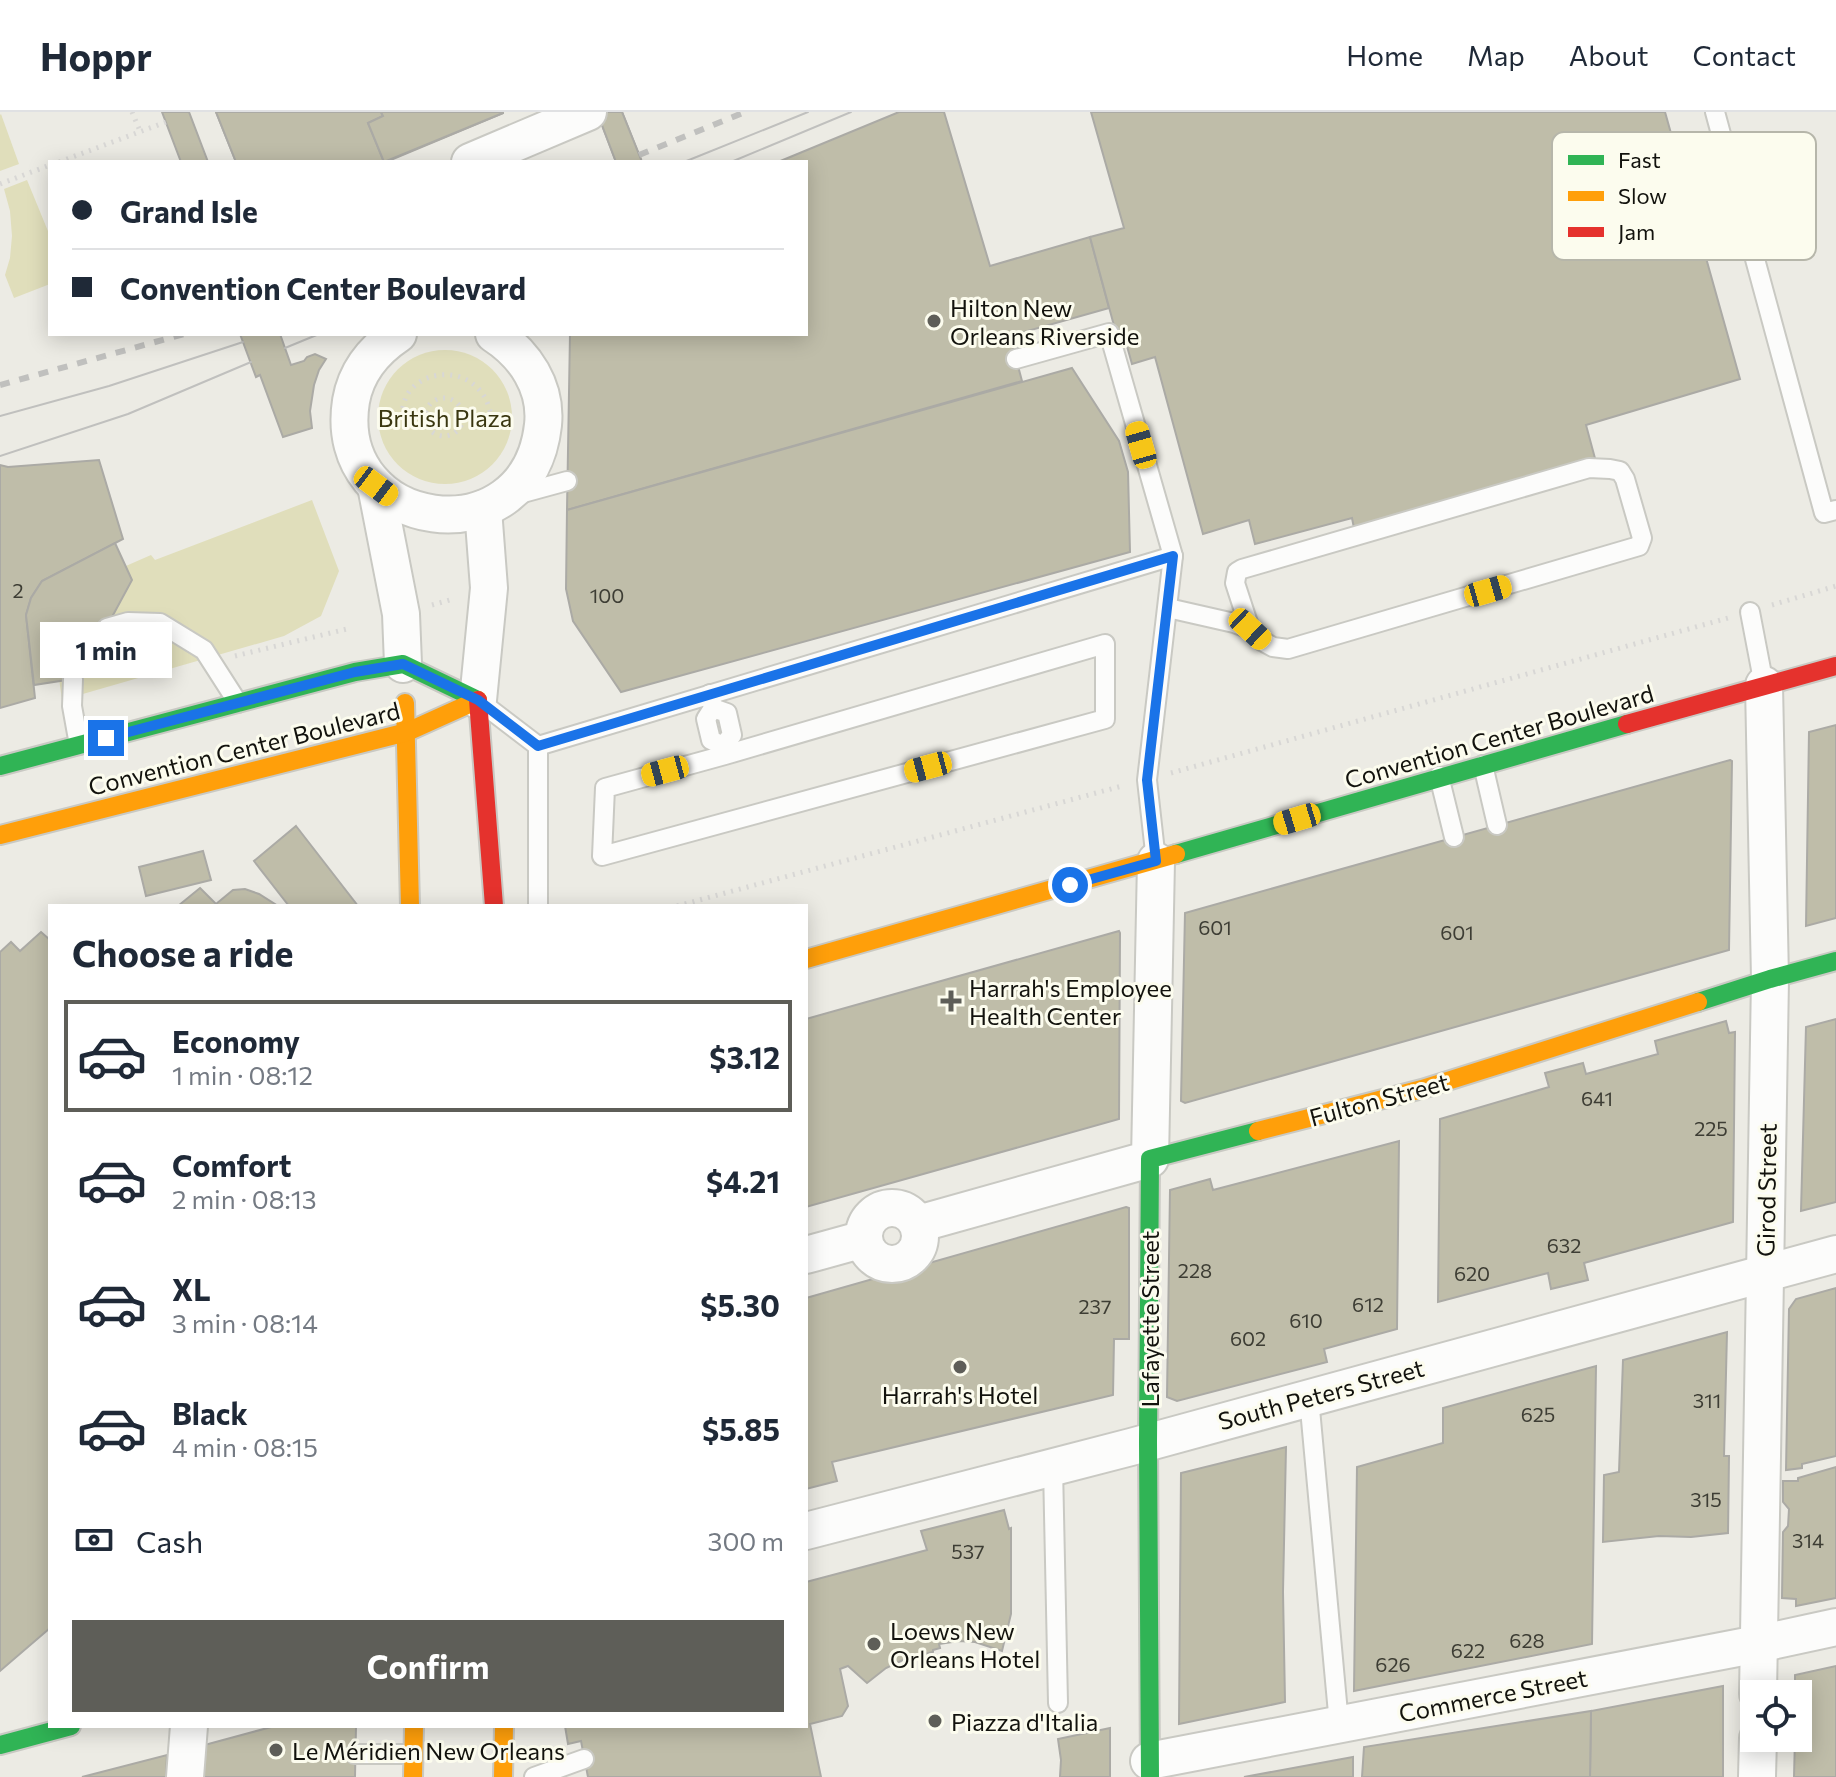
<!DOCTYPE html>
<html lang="en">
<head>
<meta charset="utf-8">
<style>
	body { margin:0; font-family:Commissioner,sans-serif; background:#f2f2f3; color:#1f2937; height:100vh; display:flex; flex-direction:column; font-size:30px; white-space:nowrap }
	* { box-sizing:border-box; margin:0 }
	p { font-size:26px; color:#747a83 }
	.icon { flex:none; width:44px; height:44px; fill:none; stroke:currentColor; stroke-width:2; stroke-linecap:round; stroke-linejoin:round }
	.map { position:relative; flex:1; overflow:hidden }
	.drawer { position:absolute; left:48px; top:792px; width:760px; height:824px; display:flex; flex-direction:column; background:#fff; border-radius:0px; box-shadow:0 4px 20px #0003 }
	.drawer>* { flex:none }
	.top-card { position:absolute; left:48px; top:48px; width:760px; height:176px; border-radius:0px; box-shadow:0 4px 20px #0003; display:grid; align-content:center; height:176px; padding:0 24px; background:#fff }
	.tools { position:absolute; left:1740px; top:1568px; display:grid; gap:16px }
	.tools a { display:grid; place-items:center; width:72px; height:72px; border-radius:0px; background:#fff; box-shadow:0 4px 20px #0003; font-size:40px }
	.end { position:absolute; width:36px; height:36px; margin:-18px; border:10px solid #1a73e8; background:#fff; box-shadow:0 0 0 4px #fff }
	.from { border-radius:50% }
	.bubble { position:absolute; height:56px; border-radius:0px; background:#fff; box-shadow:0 4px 20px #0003; font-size:26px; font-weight:700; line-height:56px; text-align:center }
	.car { position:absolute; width:24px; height:48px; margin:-24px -12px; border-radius:10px; box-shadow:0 0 6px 2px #0007; background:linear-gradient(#f5c518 24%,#345 0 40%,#f5c518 0 76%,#345 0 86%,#f5c518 0) }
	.top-card b { display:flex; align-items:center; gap:28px; height:76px; font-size:30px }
	.top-card b+b { border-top:2px solid #e0e1e3 }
	.top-card i { width:20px; height:20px; background:#1f2937 }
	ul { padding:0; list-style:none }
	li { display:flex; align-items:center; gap:24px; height:112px; margin:0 16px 12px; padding:0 8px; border:4px solid transparent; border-radius:0px }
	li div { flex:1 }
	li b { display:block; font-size:30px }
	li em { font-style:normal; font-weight:700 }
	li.current { border-color:#5e5e58 }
	li>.icon { width:72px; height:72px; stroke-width:1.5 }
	h2 { padding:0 24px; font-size:36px; line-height:96px }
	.pay { display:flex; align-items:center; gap:20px; height:88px; padding:0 24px; font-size:30px }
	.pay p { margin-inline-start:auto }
	.primary-button { display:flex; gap:16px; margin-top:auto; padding:16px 24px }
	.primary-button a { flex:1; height:92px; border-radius:0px; background:#5e5e58; color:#fff; font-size:32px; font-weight:700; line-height:92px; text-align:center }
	header { display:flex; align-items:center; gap:48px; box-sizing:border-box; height:112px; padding:0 40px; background:#fff; border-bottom:2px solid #e0e1e3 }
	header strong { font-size:38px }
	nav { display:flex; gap:44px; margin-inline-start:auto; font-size:28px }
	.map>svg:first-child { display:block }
	.green { fill:#e0debb }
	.building { fill:#bfbda9; stroke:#abaaa5; stroke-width:2 }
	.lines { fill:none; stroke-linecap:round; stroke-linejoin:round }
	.lane-casing { stroke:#c9c9c3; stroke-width:22 }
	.street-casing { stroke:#c9c9c3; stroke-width:40 }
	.fast-casing { stroke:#c9c9c3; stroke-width:22 }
	.slow-casing { stroke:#c9c9c3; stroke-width:22 }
	.jam-casing { stroke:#c9c9c3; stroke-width:22 }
	.path { stroke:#d8d7d5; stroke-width:5; stroke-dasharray:2 6; stroke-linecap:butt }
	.lane { stroke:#fcfcfb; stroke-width:18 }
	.street { stroke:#fcfcfb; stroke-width:36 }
	.fast { stroke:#30b455; stroke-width:18 }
	.slow { stroke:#ff9f0a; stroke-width:18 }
	.jam { stroke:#e5322d; stroke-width:18 }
	.tram { stroke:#c0c0be; stroke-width:2 }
	.rail { stroke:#c0c0be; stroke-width:6; stroke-dasharray:10 10; stroke-linecap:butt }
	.route { stroke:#1a73e8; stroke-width:10 }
	.poi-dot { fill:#5e5e58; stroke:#fcfcee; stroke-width:3 }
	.labels { text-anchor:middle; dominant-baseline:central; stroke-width:6; stroke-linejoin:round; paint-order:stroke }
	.number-label { font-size:20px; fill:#3d3d34 }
	.poi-label { font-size:24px; fill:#12120d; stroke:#fcfcee; text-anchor:start }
	.park-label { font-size:24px; fill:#3a3710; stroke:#fcfcee }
	.street-label { font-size:24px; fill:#12120d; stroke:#fcfcee }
	.key { fill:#fcfcee; stroke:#b6b6aa; stroke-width:2 }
	.key-label { font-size:22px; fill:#12120d }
</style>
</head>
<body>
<header>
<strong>Hoppr</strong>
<nav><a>Home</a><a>Map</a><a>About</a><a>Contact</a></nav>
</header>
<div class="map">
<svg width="1836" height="1665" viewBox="0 0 1836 1665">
	<rect width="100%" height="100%" fill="#ecebe4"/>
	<g class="green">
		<polygon points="1,2 19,52 0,59 0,3"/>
		<polygon points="27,68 50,124 50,172 14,186 5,163 10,146 12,124 10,99 4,77"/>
		<circle cx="445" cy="305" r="67"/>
		<polygon points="312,388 339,459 321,504 284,524 62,588 48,488 151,443 155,448"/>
	</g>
	<g class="building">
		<polygon points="162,0 189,0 208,50 181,50"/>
		<polygon points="216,0 503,0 503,1 386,50 236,50"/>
		<polygon points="216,0 381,0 383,4 368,11 384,50 236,50"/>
		<polygon points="381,0 503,0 503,1 384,50 368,11 383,4"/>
		<polygon points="597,0 622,0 642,50 616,50"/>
		<polygon points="597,0 622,0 642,50 616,50"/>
		<polygon points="899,0 944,0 990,154 1090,125 1109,196 1010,224 1022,269 567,398 570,222 806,222 806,50 778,50"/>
		<polygon points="1091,0 1665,0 1740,267 1586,313 1596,350 1355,421 1352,406 1255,432 1249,408 1203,422 1155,245 1132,252 1123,220 1116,221 1090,125 1124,116"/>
		<polygon points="240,222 280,222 291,253 304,249 307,245 315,242 326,247 319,258 314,273 310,299 312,316 283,325 260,263 256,265"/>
		<polygon points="1072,256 1119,329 1128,360 1130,440 621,580 573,509 566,477 567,398"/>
		<polygon points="99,348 123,427 42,469 31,486 26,503 35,586 0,596 0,353 8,355"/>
		<polygon points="115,431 132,468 79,566 34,573 26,503 31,486 42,469"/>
		<polygon points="1836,613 1836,806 1806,814 1809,620"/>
		<polygon points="1730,648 1732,649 1729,838 1185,991 1181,989 1185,801"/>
		<polygon points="296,714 358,794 289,794 254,749"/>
		<polygon points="203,739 211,768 146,784 139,755"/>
		<polygon points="200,776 216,792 233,778 245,777 259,782 278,794 178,794"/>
		<polygon points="1119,819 1120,821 1119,1007 806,1095 806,907"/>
		<polygon points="41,820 50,828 50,1516 0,1559 0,840 11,830 20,839"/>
		<polygon points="1836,907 1836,1090 1801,1099 1806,915"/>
		<polygon points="1726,909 1729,921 1735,920 1733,1110 1584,1151 1588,1168 1551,1177 1548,1161 1438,1190 1440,1007 1549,975 1545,961 1583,951 1586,962 1658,942 1655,929"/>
		<polygon points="1399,1029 1397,1217 1324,1237 1327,1250 1177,1289 1167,1285 1170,1078 1210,1067 1213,1078"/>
		<polygon points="1126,1095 1129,1096 1129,1227 1114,1227 1113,1283 832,1350 837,1369 806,1377 806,1186"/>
		<polygon points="1836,1176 1836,1344 1802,1352 1802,1356 1786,1358 1789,1197 1796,1187"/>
		<polygon points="1727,1220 1724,1344 1729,1344 1728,1421 1691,1425 1659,1424 1603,1430 1604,1363 1619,1360 1623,1248"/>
		<polygon points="1596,1254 1592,1532 1354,1579 1357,1355 1443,1331 1443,1296"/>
		<polygon points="1286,1335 1283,1480 1285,1590 1179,1612 1181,1361"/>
		<polygon points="1836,1355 1836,1486 1796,1494 1796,1487 1782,1486 1783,1420 1788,1414 1789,1397 1783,1390 1783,1369 1798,1369 1798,1366"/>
		<polygon points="1004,1398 1009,1417 1011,1416 1011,1502 1002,1539 975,1530 959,1529 939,1532 940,1536 933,1538 933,1540 905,1547 886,1556 867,1571 848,1554 840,1557 848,1594 842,1604 810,1612 821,1665 588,1665 581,1629 568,1632 565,1614 806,1614 806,1470 927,1438 921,1419"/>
		<polygon points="1836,1554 1836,1665 1794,1665 1795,1626 1798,1626 1798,1582 1795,1582 1795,1563"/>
		<polygon points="1723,1574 1723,1665 1590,1665 1591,1599"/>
		<polygon points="1591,1599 1590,1665 1362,1665 1364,1635"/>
		<polygon points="275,1614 356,1614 355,1665 194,1665 197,1635"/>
		<polygon points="1110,1616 1110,1665 1060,1665 1061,1648 1058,1627"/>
		<polygon points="167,1643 166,1665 82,1665"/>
		<polygon points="1353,1645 1353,1665 1244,1665"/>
	</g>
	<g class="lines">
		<g class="lane-casing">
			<g id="lane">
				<polyline points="1715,0 1824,401 1836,398"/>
				<polyline points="1016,247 1109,221 1173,444 1147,668 1156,749"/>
				<polyline points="512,384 567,369"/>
				<polyline points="1168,496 1234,511 1250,517 1262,529 1273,535 1288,537 1639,434 1642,426 1625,367 1620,359 1610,357 1589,356 1242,457 1237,460 1235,471 1250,517"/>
				<polyline points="1750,500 1764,573"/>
				<polyline points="107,516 128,510 160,511 204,538 238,591"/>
				<polygon points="1105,532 1105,607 602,744 605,676 725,643"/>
				<polyline points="73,567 72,594 79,633"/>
				<polyline points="710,582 713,596 706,607 711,628 723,634"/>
				<polyline points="483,592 538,634"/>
				<polyline points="713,596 727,601 732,623 723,634"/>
				<polyline points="538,634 1173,444"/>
				<polyline points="538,634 538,794"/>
				<polyline points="1483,653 1497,713"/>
				<polyline points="1439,664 1454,725"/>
				<polyline points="1309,1286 1339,1612"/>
				<polyline points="1053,1355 1058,1591"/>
				<polyline points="355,1642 413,1642"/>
				<polyline points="534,1665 584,1647"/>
			</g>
		</g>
		<g class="street-casing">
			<g id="street">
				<polyline points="470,50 588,0"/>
				<path d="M398,222C374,238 356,260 351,289C330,420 528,450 543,313C547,275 525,242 494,222"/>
				<polyline points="376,374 401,502 403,552"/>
				<polyline points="478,588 489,476 483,397"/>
				<circle cx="892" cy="1124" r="28"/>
				<polyline points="918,1112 1150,1047 1156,749"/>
				<polyline points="806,1143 864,1127"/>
				<polyline points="806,1419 1131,1335 1836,1142"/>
				<polyline points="1758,1582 1770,867 1764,573"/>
				<polyline points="1149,1649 1758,1532 1836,1515"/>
				<polyline points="185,1665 189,1614"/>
				<polyline points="1757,1665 1758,1626"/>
			</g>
		</g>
		<g class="fast-casing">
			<g id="fast">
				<polyline points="0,654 355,560 403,552 478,588"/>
				<polyline points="1176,742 1627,612"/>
				<polyline points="1698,890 1770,867 1836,849"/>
				<polyline points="0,1633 71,1614"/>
				<polyline points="1150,1665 1148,1330 1150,1047 1258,1019"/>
			</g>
		</g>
		<g class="slow-casing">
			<g id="slow">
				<polyline points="405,591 410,794"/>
				<polyline points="0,723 407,620 478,588"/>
				<polyline points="806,847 1176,742"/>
				<polyline points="1258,1019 1422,977 1698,890"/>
				<polyline points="413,1665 414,1614"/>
				<polyline points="503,1665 504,1614"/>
			</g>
		</g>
		<g class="jam-casing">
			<g id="jam">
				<polyline points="478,588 494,794"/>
				<polyline points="1627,612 1836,554"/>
			</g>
		</g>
		<g class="path">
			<polyline points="132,0 140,19"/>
			<polyline points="59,50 166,10"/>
			<polyline points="0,72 50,53"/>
			<circle cx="444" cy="305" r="19"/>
			<polyline points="386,304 425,304"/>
			<path d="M401,304C403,295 404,287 409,280C426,257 464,257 481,280C487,287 489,295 491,303"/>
			<polyline points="464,304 511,303"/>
			<polyline points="432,493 453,487"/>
			<polyline points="1772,493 1836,474"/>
			<polyline points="235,544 347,517"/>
			<polyline points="1171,661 1728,506"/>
			<polyline points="677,794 1122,674"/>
		</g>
		<use href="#lane" class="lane"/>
		<use href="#street" class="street"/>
		<use href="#fast" class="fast"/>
		<use href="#slow" class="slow"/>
		<use href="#jam" class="jam"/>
		<g class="tram">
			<polyline points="684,50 808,0"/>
			<polyline points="731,50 851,0"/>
			<polyline points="285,236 319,222"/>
			<polyline points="0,304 109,274 243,230"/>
			<polyline points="0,344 128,302 251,250"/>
		</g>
		<g class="rail">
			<polyline points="639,43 745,0"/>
			<polyline points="0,273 184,222"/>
		</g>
	</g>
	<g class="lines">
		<polyline class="route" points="106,626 355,560 403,552 478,588 538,634 1173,444 1147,668 1156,749 1070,773"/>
	</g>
	<g class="poi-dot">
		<circle cx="934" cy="209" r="8"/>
		<path d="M947 877h8v8h8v8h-8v8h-8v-8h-8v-8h8z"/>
		<circle cx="960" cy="1255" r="8"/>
		<circle cx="874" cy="1532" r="8"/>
		<circle cx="935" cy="1609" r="8"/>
		<circle cx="276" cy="1638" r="8"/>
	</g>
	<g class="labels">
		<g class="number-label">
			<text x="18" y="478">2</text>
			<text x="607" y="483">100</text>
			<text x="1215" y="815">601</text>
			<text x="1457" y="820">601</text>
			<text x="1597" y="986">641</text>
			<text x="1711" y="1016">225</text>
			<text x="1564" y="1133">632</text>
			<text x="1195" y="1158">228</text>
			<text x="1472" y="1161">620</text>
			<text x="1368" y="1192">612</text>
			<text x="1095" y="1194">237</text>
			<text x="1306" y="1208">610</text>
			<text x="1248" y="1226">602</text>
			<text x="1707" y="1288">311</text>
			<text x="1538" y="1302">625</text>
			<text x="1706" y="1387">315</text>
			<text x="1808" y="1428">314</text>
			<text x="968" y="1439">537</text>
			<text x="1527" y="1528">628</text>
			<text x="1468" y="1538">622</text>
			<text x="1393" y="1552">626</text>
		</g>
		<g class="poi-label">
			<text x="950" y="195">Hilton New<tspan x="950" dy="28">Orleans Riverside</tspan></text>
			<text x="969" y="875">Harrah's Employee<tspan x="969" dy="28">Health Center</tspan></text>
			<text x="960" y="1282" text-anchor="middle">Harrah's Hotel</text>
			<text x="890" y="1518">Loews New<tspan x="890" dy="28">Orleans Hotel</tspan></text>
			<text x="951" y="1609">Piazza d'Italia</text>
			<text x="292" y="1638">Le Méridien New Orleans</text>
		</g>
		<g class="park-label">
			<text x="445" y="305">British Plaza</text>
		</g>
		<g class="street-label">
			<text transform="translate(1499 624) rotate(-16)">Convention Center Boulevard</text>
			<text transform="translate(244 636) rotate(-14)">Convention Center Boulevard</text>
			<text transform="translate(1379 987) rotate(-15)">Fulton Street</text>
			<text transform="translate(1766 1078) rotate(-89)">Girod Street</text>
			<text transform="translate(1149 1207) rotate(-90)">Lafayette Street</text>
			<text transform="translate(1321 1282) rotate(-15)">South Peters Street</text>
			<text transform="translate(1493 1583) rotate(-11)">Commerce Street</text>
		</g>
	</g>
	<rect x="1552" y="20" width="264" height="128" rx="12" class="key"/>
	<rect x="1568" y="43" width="36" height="10" fill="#30b455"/>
	<rect x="1568" y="79" width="36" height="10" fill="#ff9f0a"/>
	<rect x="1568" y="115" width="36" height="10" fill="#e5322d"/>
	<g class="key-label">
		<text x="1618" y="56">Fast</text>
		<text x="1618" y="92">Slow</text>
		<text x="1618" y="128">Jam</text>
	</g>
</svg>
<div class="tools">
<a><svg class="icon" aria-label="locate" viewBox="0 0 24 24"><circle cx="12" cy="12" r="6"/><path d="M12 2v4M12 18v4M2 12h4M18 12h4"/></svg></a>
</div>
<i class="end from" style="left:1070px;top:773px"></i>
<i class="end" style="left:106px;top:626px"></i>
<div class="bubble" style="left:40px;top:510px;width:132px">1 min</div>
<i class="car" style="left:1141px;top:333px;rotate:344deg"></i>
<i class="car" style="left:376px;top:374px;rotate:127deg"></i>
<i class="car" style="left:1488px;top:479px;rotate:74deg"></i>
<i class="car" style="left:1250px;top:517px;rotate:133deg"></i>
<i class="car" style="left:928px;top:655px;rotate:255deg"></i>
<i class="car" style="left:665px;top:659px;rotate:255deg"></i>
<i class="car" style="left:1297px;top:707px;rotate:253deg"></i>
<div class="top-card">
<b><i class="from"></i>Grand Isle</b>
<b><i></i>Convention Center Boulevard</b>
</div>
<section class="drawer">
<h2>Choose a ride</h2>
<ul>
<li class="current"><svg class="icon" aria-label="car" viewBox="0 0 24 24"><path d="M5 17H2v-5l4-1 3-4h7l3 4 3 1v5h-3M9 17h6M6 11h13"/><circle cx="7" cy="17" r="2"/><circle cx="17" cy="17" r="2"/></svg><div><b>Economy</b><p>1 min · 08:12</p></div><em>$3.12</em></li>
<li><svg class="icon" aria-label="car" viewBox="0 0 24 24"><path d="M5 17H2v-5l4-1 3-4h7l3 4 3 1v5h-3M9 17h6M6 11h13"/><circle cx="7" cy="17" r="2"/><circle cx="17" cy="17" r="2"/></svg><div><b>Comfort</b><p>2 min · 08:13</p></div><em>$4.21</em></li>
<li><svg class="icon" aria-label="car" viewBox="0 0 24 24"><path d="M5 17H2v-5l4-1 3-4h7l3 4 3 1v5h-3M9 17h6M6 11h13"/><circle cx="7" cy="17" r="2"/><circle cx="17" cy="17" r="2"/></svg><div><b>XL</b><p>3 min · 08:14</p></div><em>$5.30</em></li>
<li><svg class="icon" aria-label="car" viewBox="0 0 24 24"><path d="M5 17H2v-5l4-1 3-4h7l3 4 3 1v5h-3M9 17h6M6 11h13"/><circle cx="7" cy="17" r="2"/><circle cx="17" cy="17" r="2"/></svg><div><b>Black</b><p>4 min · 08:15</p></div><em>$5.85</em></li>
</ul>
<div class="pay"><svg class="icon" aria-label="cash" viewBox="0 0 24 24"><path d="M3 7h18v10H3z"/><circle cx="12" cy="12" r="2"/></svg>Cash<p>300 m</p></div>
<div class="primary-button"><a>Confirm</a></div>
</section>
</div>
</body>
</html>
